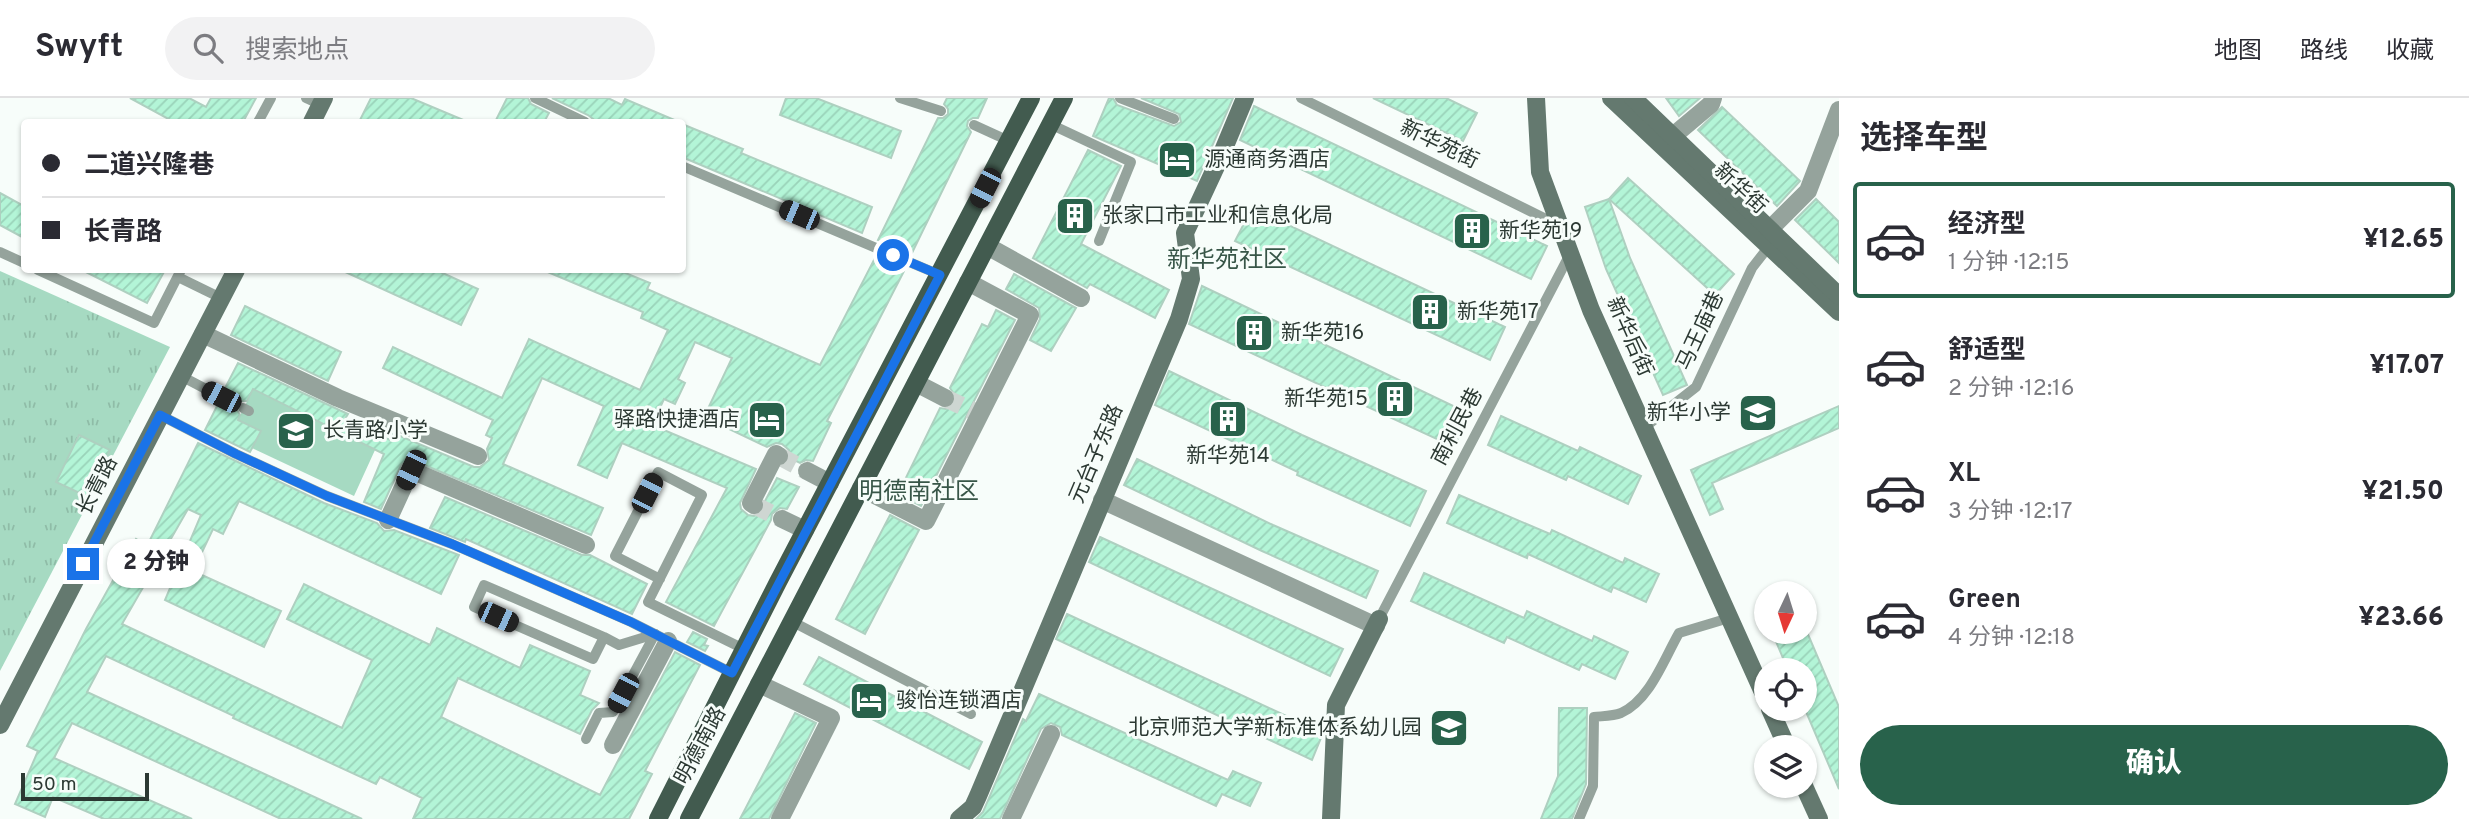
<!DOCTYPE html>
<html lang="zh">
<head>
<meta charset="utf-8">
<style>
	body { margin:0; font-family:Overpass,"Noto Sans SC",sans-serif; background:#f2f2f3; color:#2b2b33; height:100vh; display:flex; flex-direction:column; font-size:26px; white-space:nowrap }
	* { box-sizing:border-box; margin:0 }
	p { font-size:23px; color:#7c7c81 }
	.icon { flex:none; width:38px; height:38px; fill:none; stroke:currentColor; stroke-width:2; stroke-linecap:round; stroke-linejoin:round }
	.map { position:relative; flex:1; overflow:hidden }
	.sheet { display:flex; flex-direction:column; background:#fff; width:630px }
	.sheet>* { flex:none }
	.hud { position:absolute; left:21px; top:21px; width:665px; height:154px; border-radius:7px; box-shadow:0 2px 5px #0004; display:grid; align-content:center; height:154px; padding:0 21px; background:#fff }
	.needle { width:46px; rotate:184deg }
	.tools { position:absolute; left:1754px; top:483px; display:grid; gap:14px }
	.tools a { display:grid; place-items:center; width:63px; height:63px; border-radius:50%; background:#fff; box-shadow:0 2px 5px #0004; font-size:35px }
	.scale { position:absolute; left:21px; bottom:18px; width:128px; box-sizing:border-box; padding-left:7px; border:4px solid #2c3933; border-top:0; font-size:19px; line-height:24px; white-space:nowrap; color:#2c3933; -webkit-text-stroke:5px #f7fdfa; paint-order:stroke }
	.end { position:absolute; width:32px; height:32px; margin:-16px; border:9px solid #1a73e8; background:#fff; box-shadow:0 0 0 4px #fff }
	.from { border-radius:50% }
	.bubble { position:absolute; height:49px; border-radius:24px; background:#fff; box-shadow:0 2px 5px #0004; font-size:23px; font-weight:800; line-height:49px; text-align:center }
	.car { position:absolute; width:21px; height:42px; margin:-21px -10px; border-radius:9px; box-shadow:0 0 5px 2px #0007; background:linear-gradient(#222 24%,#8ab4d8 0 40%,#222 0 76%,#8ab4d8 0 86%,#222 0) }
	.hud b { display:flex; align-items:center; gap:24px; height:66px; font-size:26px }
	.hud b+b { border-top:2px solid #e1e1e2 }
	.hud i { width:18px; height:18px; background:#2b2b33 }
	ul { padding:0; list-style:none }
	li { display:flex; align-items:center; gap:21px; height:116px; margin:0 14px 10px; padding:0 7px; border:4px solid transparent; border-radius:7px }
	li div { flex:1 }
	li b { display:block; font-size:26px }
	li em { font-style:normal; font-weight:800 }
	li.active { border-color:#28624b }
	li>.icon { width:63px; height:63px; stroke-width:1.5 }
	h2 { padding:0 21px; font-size:32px; line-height:84px }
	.action { display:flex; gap:14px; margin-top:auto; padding:14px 21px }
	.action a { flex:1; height:80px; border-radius:42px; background:#28624b; color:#fff; font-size:28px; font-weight:800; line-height:80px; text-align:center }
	header { display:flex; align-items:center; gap:42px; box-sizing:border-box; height:98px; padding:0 35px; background:#fff; border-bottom:2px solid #e1e1e2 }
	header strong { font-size:33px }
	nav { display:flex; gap:38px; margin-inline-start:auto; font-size:24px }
	.search { width:490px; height:63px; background:#f2f2f3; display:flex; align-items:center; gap:18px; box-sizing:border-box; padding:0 24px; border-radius:38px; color:#7c7c81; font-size:26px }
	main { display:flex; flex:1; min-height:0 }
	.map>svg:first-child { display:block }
	.green { fill:#a6dac2 }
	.park { fill:url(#park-tufts) }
	.building { fill:url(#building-hatch); stroke:#aed0c0; stroke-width:2 }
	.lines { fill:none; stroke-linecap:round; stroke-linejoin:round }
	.street-tunnel { stroke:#ced6d2; stroke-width:18; stroke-dasharray:18 9; stroke-linecap:butt }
	.lane { stroke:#95a39c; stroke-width:10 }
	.street { stroke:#95a39c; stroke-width:18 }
	.secondary { stroke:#64796f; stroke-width:18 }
	.primary { stroke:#425b4f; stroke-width:18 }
	.route { stroke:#1a73e8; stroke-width:9 }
	.labels { text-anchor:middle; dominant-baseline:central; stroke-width:6; stroke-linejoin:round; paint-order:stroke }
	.street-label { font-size:21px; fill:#2c3933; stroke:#f7fdfa }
	.poi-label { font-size:21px; fill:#2c3933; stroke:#f7fdfa; text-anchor:start }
	.quarter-label { font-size:24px; fill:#385648; stroke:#f7fdfa }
</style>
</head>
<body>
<header>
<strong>Swyft</strong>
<div class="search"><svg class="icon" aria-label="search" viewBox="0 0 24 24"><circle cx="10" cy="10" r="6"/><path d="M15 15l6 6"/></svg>搜索地点</div>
<nav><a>地图</a><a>路线</a><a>收藏</a></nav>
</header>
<main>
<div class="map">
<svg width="1839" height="721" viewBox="0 0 1839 721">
	<defs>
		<pattern id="park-tufts" width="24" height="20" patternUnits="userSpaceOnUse" patternTransform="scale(1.75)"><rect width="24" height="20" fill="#a6dac2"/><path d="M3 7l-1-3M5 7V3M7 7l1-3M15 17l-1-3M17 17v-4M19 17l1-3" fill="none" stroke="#8fbca7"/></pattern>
		<pattern id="building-hatch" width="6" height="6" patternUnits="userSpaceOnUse" patternTransform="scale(1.75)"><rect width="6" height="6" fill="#b3f5d7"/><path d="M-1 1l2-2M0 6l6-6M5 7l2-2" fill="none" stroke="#9ad3b9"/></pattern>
	</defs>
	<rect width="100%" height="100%" fill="#f7fdfa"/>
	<polygon class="green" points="253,291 375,352 354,398 252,350 260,333 238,322"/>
	<polygon class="park" points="0,173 170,249 0,573"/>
	<g class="building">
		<polygon points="130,0 189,0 206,9 211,0 256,0 243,24 174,24"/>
		<polygon points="371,0 411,0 468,24 359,24"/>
		<polygon points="507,0 528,0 531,6 549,15 544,24 495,24"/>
		<polygon points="552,0 608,0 622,7 625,1 679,24 597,24 588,17"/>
		<polygon points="786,0 816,0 901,33 891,60 780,17"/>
		<polygon points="947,0 987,0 978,20 973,20 968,23 967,28 971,34 911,157 878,142 938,20 943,20 948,16 948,11 944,6"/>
		<polygon points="1109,0 1113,0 1117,7 1174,28 1181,24 1179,16 1141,0 1233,0 1197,83 1093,38"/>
		<polygon points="1373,0 1446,0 1477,15 1463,43"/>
		<polygon points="1666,0 1700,0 1679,18"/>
		<polygon points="1254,8 1547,148 1531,181 1240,42"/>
		<polygon points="1722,9 1800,83 1777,108 1698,32"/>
		<polygon points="682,26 743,51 741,55 872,109 862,135 682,59"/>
		<polygon points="1088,52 1121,68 1081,146 1169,192 1155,220 1090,186 1087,190 1033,160"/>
		<polygon points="1628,80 1734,176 1715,197 1609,101"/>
		<polygon points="0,95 24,108 24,140 0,127"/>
		<polygon points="1609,101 1630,160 1687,287 1663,297 1606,171 1585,109"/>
		<polygon points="1816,101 1839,124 1839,165 1795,122"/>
		<polygon points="1252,110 1505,229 1490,262 1235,143"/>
		<polygon points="876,158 905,170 904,173 827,323 831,325 813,363 806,362 800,365 790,360 789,352 782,346 776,345 767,349 704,319 732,260 695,244 678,281 685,285 675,306 664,301 652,327 756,371 740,405 741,411 748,417 754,418 763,414 765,403 777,380 799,389 787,411 780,410 772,416 771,422 714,528 666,504 727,390 622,345 607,380 578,367 604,308 542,280 503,366 603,410 591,437 410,361 401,367 381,411 364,404 384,356 253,291 247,303 240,303 236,310 240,317 238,322 261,333 250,354 205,332 218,306 224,306 228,302 228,296 224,292 238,265 348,316 345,321 390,342 393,335 474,369 480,369 489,362 487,351 492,340 486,337 493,322 383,270 393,249 502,300 529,241 640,292 668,232 641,220 643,214 543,172 618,172 650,185 647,191 820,267"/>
		<polygon points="82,172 165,172 147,205"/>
		<polygon points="341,172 436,172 478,191 461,227"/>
		<polygon points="1014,176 1076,210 1051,253 1030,242 1040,221 1039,210 1006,191"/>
		<polygon points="1202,188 1470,316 1454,349 1189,226"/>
		<polygon points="245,208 341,254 328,283 231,237"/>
		<polygon points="996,212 1015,222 921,408 898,396 940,310 946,311 955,306 956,299 950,290 982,226 988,229"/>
		<polygon points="1169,273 1302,337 1426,393 1410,428 1297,377 1298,374 1155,307"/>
		<polygon points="1839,308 1839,330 1712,385 1723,411 1710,417 1691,372"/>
		<polygon points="1501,318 1578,353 1580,349 1641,378 1628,406 1568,378 1566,382 1488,347"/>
		<polygon points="79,337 110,352 88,399 56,384"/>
		<polygon points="198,345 324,405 377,425 384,433 394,432 459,457 441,496 239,403 223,436 213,431 193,473 281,513 264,549 165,502 201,417 188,411 122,526 342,630 372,562 287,521 304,486 430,547 437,530 520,570 530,547 590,573 580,597 599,605 592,612 580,636 458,580 441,619 600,697 675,554 700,567 645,673 652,676 629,721 413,721 422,700 380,679 376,686 233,620 234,618 106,558 87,594 362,721 281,721 72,625 54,660 192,721 104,721 53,699 45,719 15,706 38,653 27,648 86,531 136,441 147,448"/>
		<polygon points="1137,361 1273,427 1378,473 1366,500 1262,453 1124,387"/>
		<polygon points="1459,397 1550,436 1552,432 1623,465 1625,460 1659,476 1646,504 1613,489 1611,494 1528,456 1527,460 1447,425"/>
		<polygon points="445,399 582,457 590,457 647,486 632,516 466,441 465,444 430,430"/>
		<polygon points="890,417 919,432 865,536 836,521"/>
		<polygon points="1100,439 1343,551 1330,578 1089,464"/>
		<polygon points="1424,475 1524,520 1527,513 1592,543 1594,538 1628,554 1615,581 1582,566 1579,572 1507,539 1504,545 1411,503"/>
		<polygon points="1067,516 1323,635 1312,662 1056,541"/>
		<polygon points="693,534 707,541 704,547 708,548 705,553 687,544"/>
		<polygon points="1772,534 1807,534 1839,609 1839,691 1804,609 1804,572 1788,572"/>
		<polygon points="819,559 982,644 969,671 804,586"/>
		<polygon points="1039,596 1228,682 1233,673 1261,685 1250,708 1222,696 1216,708 1062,637 1060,629 1051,625 1041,631 1000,721 976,721 983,714 1023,621 1026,623"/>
		<polygon points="1559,610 1587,610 1586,686 1572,721 1541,721 1558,678"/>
		<polygon points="795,615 816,625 769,721 740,721"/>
	</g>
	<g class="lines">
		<g class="street-tunnel">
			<polyline points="945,300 975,314"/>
			<polyline points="779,358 807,373"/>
			<polyline points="754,407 782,421"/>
		</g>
		<g class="lane">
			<polyline points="306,0 321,7"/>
			<polyline points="535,0 585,24"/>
			<polyline points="900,0 941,13"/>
			<polyline points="1120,0 1174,21"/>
			<polyline points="1301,0 1558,127"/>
			<polyline points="258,24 271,0"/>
			<polyline points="1050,26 1131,64 1099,143"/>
			<polyline points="974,27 1009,43"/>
			<polyline points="682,68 940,177"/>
			<polyline points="0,154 24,165"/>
			<polyline points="38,172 154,225 181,172"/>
			<polyline points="178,179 221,200"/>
			<polyline points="181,278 221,299"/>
			<polyline points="243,310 249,313"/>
			<polyline points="160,317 236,356 327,398 452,446 631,524 732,575"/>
			<polyline points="1645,329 1696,289 1752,170 1770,147"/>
			<polyline points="660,481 615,458 658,374 702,397 648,504 744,551"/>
			<polyline points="1379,521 1570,156"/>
			<polyline points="791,523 971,616"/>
			<polyline points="604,539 593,561 474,509 484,487 604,539 619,547 655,536"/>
			<polyline points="586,641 599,615 613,614 655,536"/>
			<path d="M1579,721L1593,688L1594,619C1603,618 1613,618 1621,615C1650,602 1664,561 1679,535L1729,520"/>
		</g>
		<g class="street">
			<polyline points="1673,38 1711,6 1713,0"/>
			<polyline points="1770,131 1808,93 1839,12"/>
			<polyline points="987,148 1081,200"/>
			<polyline points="203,236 338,300 478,358"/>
			<polyline points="916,285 945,300"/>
			<polyline points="807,373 830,385"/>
			<polyline points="861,390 926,423 1030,217 968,184"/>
			<polyline points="1102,402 1376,528"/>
			<polyline points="754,407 751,405 776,356 779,358"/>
			<polyline points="782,421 805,432"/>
			<polyline points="388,422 411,372 586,447"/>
			<polyline points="759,586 831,620 780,721"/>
			<polyline points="613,647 668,543"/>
			<polyline points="1011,721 1051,636"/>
		</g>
		<g class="secondary">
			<polyline points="1536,0 1540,74 1591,212 1766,601"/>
			<polyline points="1611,0 1839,214"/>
			<polyline points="1633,0 1839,198"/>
			<polyline points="312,24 324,0"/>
			<polyline points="1770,611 1787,649"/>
			<polyline points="0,627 236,172"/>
			<polyline points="1804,688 1819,721"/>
			<polyline points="959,721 973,709 978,698 1179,221 1191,181 1185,135 1220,60 1245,0"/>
			<polyline points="1331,721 1336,607 1379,521"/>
		</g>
		<g class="primary">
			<polyline points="658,721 778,484 1031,0"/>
			<polyline points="689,721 1064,0"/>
		</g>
	</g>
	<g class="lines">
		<polyline class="route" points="83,466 160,317 236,356 327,398 452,446 631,524 732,575 940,177 893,157"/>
	</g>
	<defs>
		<g id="hotel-square" transform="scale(2.0125)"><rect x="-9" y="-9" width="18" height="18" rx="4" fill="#28624b" stroke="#f7fdfa"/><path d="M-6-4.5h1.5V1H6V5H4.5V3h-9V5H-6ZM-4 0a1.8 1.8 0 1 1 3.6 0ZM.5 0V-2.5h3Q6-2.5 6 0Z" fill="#fff"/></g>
		<g id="building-square" transform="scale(2.0125)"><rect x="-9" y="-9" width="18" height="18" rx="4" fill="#28624b" stroke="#f7fdfa"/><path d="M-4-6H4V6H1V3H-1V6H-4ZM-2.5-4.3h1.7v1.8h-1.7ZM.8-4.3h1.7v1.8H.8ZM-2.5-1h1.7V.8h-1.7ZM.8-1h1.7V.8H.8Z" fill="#fff"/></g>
		<g id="school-square" transform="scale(2.0125)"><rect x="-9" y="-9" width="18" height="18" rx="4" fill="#28624b" stroke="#f7fdfa"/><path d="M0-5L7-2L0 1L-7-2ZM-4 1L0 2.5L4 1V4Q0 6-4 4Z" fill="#fff"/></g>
	</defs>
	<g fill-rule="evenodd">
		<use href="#hotel-square" x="1177" y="62"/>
		<use href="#building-square" x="1075" y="118"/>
		<use href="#building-square" x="1472" y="133"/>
		<use href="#building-square" x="1430" y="214"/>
		<use href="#building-square" x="1254" y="235"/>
		<use href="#building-square" x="1395" y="301"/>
		<use href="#school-square" x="1758" y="315"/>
		<use href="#building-square" x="1228" y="321"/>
		<use href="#hotel-square" x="767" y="322"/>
		<use href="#school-square" x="296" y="333"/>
		<use href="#hotel-square" x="869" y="603"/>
		<use href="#school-square" x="1449" y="630"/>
	</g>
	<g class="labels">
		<g class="street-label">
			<text transform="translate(1439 47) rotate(26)">新华苑街</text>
			<text transform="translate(1740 91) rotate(43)">新华街</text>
			<text transform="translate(1701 233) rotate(-65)">马王庙巷</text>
			<text transform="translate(1629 239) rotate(66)">新华后街</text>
			<text transform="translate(1458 329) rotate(-62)">南利民巷</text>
			<text transform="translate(1097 356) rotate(-67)">元台子东路</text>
			<text transform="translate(98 388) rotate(-63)">长青路</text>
			<text transform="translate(701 648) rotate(-62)">明德南路</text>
		</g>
		<g class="poi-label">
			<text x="1204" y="62">源通商务酒店</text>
			<text x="1102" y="118">张家口市工业和信息化局</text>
			<text x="1499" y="133">新华苑19</text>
			<text x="1457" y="214">新华苑17</text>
			<text x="1281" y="235">新华苑16</text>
			<text x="1368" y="301" text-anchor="end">新华苑15</text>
			<text x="1731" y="315" text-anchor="end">新华小学</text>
			<text x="740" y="322" text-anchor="end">驿路快捷酒店</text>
			<text x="323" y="333">长青路小学</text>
			<text x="1228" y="358" text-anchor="middle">新华苑14</text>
			<text x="896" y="603">骏怡连锁酒店</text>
			<text x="1422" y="630" text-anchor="end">北京师范大学新标准体系幼儿园</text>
		</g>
		<g class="quarter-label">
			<text x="1227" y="163">新华苑社区</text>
			<text x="919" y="395">明德南社区</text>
		</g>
	</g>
</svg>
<div class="tools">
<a><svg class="needle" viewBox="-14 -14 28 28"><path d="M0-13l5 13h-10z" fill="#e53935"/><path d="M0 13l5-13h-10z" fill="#7c7c81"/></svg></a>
<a><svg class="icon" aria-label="locate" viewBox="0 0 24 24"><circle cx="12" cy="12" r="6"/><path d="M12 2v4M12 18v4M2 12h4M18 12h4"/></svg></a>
<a><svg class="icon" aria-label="layers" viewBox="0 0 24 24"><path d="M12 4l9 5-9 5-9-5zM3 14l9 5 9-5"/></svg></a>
</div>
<div class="scale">50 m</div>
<i class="end from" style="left:893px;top:157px"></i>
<i class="end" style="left:83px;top:466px"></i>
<div class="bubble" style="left:107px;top:441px;width:98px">2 分钟</div>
<i class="car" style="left:985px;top:90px;rotate:207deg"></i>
<i class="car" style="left:799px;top:117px;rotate:293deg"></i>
<i class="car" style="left:221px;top:299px;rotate:297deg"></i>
<i class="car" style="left:411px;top:372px;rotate:205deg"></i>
<i class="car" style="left:647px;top:395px;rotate:27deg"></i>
<i class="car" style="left:498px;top:519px;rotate:114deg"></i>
<i class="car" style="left:623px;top:595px;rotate:208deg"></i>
<div class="hud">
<b><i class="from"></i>二道兴隆巷</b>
<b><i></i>长青路</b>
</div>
</div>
<section class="sheet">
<h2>选择车型</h2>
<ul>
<li class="active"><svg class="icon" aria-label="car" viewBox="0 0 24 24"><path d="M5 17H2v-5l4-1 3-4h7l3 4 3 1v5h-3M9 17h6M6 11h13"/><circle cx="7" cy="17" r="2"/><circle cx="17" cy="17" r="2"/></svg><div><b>经济型</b><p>1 分钟 · 12:15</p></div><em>¥12.65</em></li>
<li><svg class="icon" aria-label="car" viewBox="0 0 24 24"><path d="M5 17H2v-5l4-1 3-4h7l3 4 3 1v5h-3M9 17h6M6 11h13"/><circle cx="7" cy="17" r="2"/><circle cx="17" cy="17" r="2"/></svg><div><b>舒适型</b><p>2 分钟 · 12:16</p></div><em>¥17.07</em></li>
<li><svg class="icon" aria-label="car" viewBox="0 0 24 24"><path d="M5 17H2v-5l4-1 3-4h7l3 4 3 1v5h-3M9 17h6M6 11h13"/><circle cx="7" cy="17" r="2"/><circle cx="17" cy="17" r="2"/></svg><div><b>XL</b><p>3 分钟 · 12:17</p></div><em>¥21.50</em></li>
<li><svg class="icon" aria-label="car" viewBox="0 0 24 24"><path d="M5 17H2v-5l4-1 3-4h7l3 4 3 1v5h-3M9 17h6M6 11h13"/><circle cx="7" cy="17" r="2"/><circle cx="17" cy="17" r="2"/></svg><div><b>Green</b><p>4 分钟 · 12:18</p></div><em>¥23.66</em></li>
</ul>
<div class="action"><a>确认</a></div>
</section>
</main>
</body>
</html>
